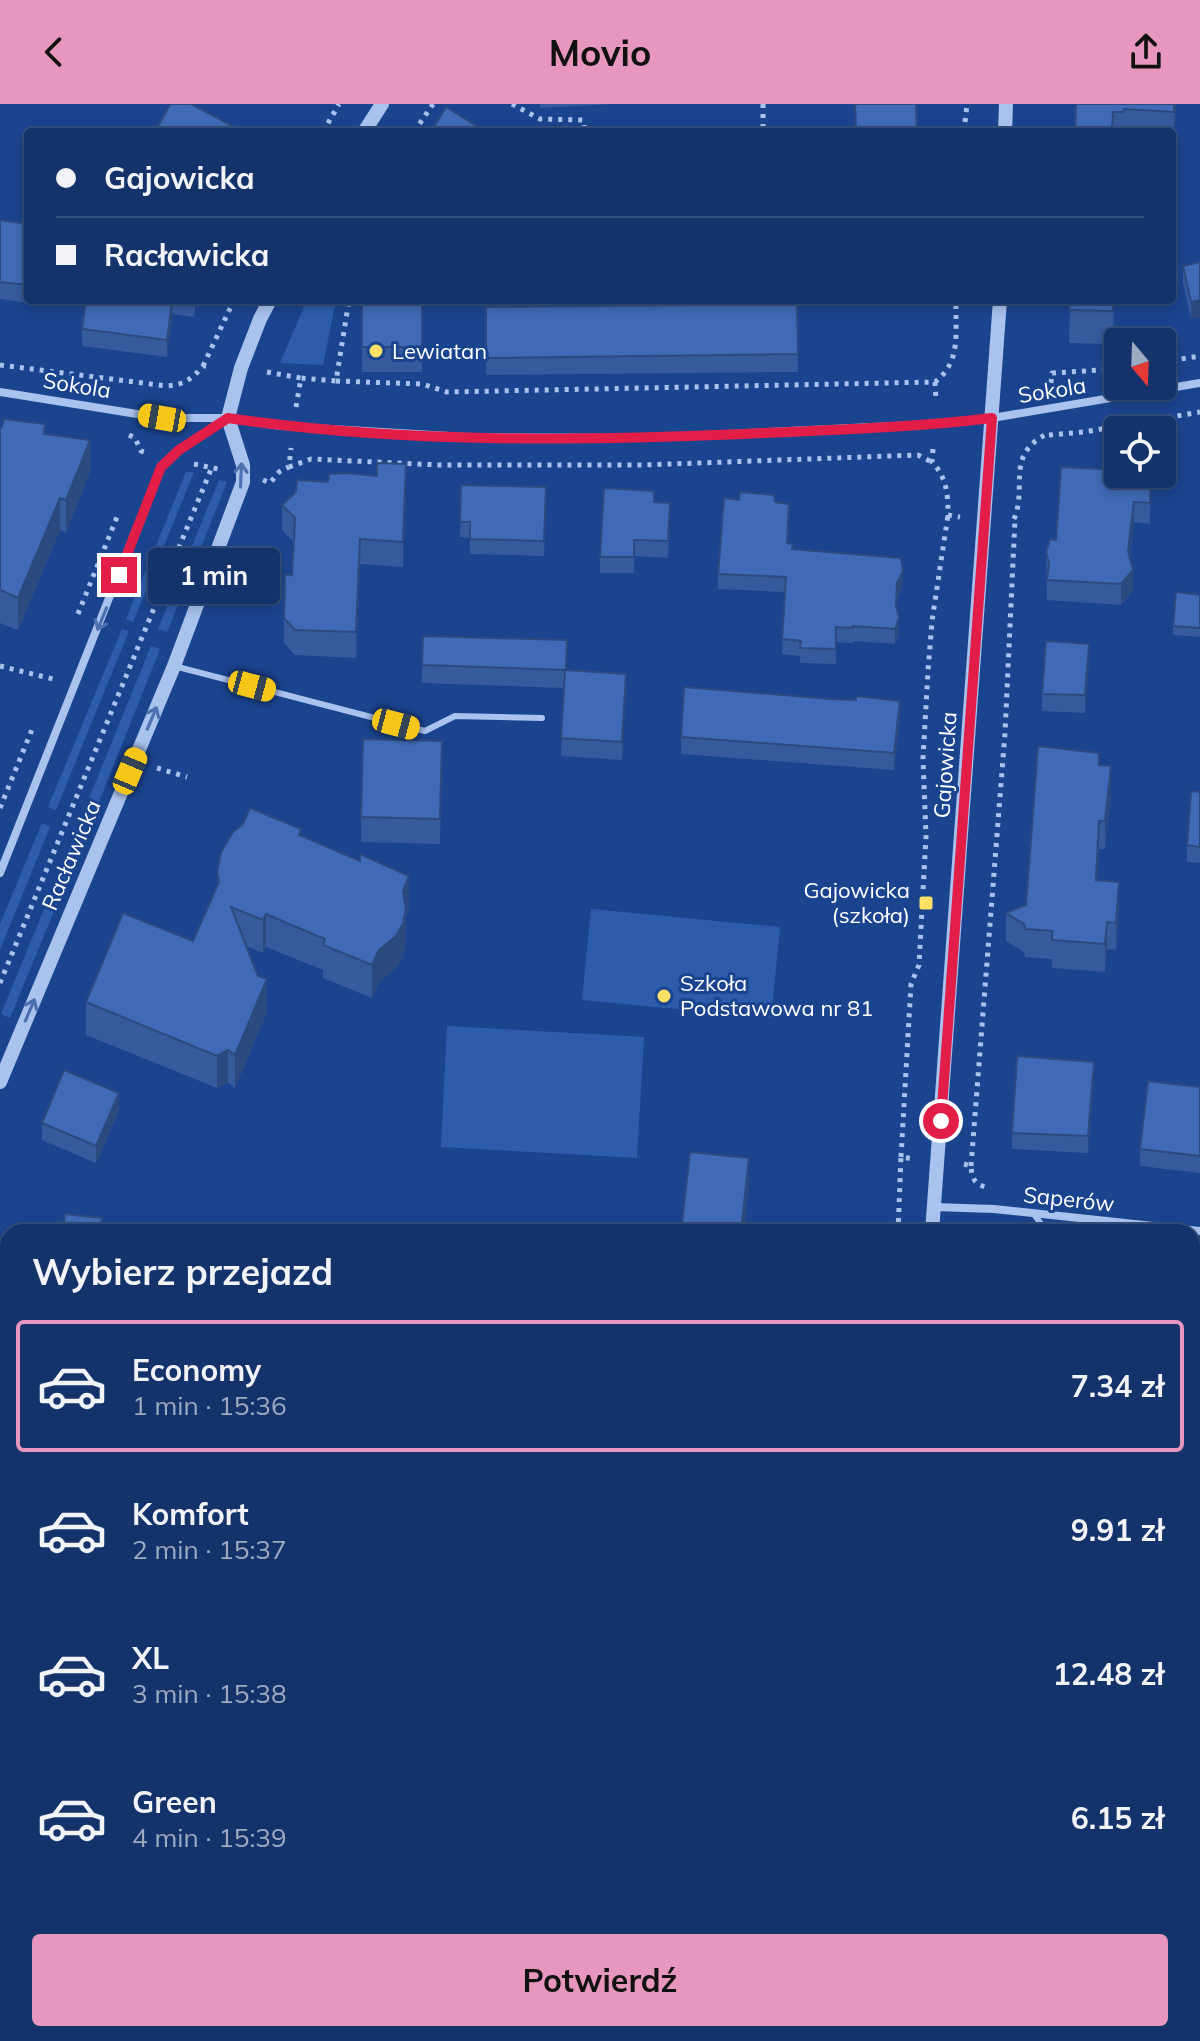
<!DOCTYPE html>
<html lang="pl">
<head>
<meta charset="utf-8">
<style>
	body { margin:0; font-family:Mulish,sans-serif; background:#1d3b71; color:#f1f3f6; height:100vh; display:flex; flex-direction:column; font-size:30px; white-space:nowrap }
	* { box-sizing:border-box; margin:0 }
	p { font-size:26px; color:#9daac1 }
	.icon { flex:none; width:44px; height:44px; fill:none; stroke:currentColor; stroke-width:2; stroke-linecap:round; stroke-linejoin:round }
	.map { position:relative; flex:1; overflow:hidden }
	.side { position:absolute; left:0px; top:1120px; width:1200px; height:818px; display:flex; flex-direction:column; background:#14336b; border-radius:24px 24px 0 0; box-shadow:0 4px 12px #0003,0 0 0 2px #334e7e }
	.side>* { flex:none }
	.guide { position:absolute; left:24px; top:24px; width:1152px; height:176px; border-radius:8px; box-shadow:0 4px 12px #0003,0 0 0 2px #334e7e; display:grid; align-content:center; height:176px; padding:0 32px; background:#14336b }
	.needle { width:52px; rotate:161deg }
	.buttons { position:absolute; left:1104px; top:224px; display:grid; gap:16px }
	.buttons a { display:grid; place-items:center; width:72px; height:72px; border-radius:8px; background:#14336b; box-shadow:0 4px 12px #0003,0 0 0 2px #334e7e; font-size:40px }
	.end { position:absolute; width:36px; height:36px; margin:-18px; border:10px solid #e11d48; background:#fff; box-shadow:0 0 0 4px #fff }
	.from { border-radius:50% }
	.bubble { position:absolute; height:56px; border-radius:8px; background:#14336b; box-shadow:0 4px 12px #0003,0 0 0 2px #334e7e; font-size:26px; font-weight:700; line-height:56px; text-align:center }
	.car { position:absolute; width:24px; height:48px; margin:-24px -12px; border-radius:10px; box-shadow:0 0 6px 2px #0007; background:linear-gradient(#f5c518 24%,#345 0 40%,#f5c518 0 76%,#345 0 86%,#f5c518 0) }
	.guide b { display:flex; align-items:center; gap:28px; height:76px; font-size:30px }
	.guide b+b { border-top:2px solid #334e7e }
	.guide i { width:20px; height:20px; background:#f1f3f6 }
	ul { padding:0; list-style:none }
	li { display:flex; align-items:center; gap:24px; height:132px; margin:0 16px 12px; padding:0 16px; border:4px solid transparent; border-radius:8px }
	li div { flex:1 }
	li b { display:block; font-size:30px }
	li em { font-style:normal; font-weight:700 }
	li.active { border-color:#e797bd }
	li>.icon { width:72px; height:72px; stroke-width:1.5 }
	h2 { padding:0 32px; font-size:36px; line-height:96px }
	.button { display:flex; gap:16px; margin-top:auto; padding:16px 32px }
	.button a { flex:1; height:92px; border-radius:8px; background:#e797bd; color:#111; font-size:32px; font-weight:700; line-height:92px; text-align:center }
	header { display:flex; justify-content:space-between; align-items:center; height:104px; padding:0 32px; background:#e797bd; color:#111; font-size:36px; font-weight:700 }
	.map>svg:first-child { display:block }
	.green { fill:#2e5cad }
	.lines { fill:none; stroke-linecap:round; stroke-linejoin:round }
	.path { stroke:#a9c2ee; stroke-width:5; stroke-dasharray:4 6; stroke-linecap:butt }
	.service { stroke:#a9c2ee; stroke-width:6 }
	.minor { stroke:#a9c2ee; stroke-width:8 }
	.tertiary { stroke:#a9c2ee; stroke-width:14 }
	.wall { fill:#365b9c }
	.shaded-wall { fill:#2c4a7f }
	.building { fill:#3f6ab5; stroke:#2c4a7f; stroke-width:2 }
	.oneway { stroke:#4d70b0 }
	.route { stroke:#e11d48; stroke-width:10 }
	.poi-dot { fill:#ffe066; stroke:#1b448f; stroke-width:3 }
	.labels { text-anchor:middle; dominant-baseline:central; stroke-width:6; stroke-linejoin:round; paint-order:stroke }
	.poi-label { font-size:22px; fill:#fff; stroke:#1b448f; text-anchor:start }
	.street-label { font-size:22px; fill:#fff; stroke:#1b448f }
</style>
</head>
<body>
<header><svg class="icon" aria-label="back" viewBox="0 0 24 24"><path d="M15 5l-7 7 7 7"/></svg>Movio<svg class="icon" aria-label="share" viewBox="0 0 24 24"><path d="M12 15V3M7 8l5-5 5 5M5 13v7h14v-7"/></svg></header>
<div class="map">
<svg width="1200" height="1937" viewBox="0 0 1200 1937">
	<rect width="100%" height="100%" fill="#1b448f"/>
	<g class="green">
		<polygon points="307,196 336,196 323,261 280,259"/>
		<polygon points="186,368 194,368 133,518 126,515"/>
		<polygon points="219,376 227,378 167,528 158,525"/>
		<polygon points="122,525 129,527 56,706 48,703"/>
		<polygon points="151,542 160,545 91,718 81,714"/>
		<polygon points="42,719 50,723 0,846 0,820"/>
		<polygon points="75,730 84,734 10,914 1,910"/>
		<polygon points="591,805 780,823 771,914 582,896"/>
		<polygon points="447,922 644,933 637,1054 441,1043"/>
		<rect x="0" y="1380" width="8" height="88"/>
		<polygon points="385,1930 703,1930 702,1937 380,1937"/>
	</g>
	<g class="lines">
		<g class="path">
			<polyline points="512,0 540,15 583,16 585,28"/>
			<polyline points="763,0 763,28"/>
			<polyline points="323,28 339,0"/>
			<polyline points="414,28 433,0"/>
			<polyline points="964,28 967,0"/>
			<polyline points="1162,258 1200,252"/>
			<path d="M0,261L166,282C184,281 192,275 203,262H211"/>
			<polyline points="203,262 234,196"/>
			<polyline points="267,268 301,274"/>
			<path d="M336,277L422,280L447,288L935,278C962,257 955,228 956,196"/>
			<polyline points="935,278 936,297"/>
			<polyline points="1051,279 1052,269 1118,265"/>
			<polyline points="296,303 301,274 336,277 349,196"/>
			<polyline points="129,331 135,334 141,347 148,349"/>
			<polyline points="1049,331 1084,328 1200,308"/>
			<path d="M933,345L932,358C947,374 948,390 948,411L960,413"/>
			<polyline points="194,360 223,366"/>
			<polyline points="289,363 311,355 440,361 643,361 918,351 932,358"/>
			<polyline points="263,376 270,379 279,368 289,363 291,344"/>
			<path d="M1014,415C1028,382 1004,350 1049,329"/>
			<polyline points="78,510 119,408"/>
			<polyline points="0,562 53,575"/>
			<polyline points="157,664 187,673"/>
			<polyline points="0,704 33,623"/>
			<polyline points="0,879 212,363"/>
			<polyline points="901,1053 911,880 919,861 926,732 923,654 928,567 932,517 948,411"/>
			<path d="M964,1060L971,1062C972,1074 974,1080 986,1083"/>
			<polyline points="971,1062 1005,629 1015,415"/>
			<polyline points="898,1128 901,1053 915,1055"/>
			<polyline points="1192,1157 1200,1158"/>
			<polyline points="0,1312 8,1312"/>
			<polyline points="0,1371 8,1372"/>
			<polyline points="0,1763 8,1764"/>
			<polyline points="818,1937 818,1930"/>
			<polyline points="908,1937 908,1930"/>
		</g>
		<g class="service">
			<polyline points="174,562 425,627 455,612 542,614"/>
			<polyline points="1033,1109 1047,1128"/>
			<polyline points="1192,1275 1200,1276"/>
			<polyline points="1192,1389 1200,1390"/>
			<polyline points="1192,1591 1200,1591"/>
			<polyline points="988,1937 988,1930"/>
			<polyline points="1197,1937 1200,1898"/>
		</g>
		<g class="minor">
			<polyline points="0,288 162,314 228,314 281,322 466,333 642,334 935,320 992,314 1200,279"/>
			<polyline points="0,769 161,363 179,346 227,314"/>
			<polyline points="934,1103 994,1105 1200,1127"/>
			<polyline points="0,1347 8,1348"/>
			<polyline points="0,1484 8,1485"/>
			<polyline points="247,1937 247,1930"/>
		</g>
		<g class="tertiary">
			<polyline points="364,28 382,0"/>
			<polyline points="1005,28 1006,0"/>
			<polyline points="0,978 174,562 243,378 243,361 228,314 241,264 260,215 270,196"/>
			<polyline points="932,1128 1000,196"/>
			<polyline points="854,1937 855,1930"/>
		</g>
	</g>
	<g class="wall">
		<polygon points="540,0 615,0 540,4"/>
		<polygon points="1076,0 1176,0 1174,40 1172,40 1172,28 1075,28"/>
		<polygon points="0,116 28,120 28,196 52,196 52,202 0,195"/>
		<polygon points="1200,158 1200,213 1191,215 1183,179 1183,162"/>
		<polygon points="86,196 196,196 194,213 172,210 167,253 82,242 82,225"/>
		<polygon points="362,196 423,196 422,268 362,268"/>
		<polygon points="1070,196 1114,196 1113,240 1069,239"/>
		<polygon points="797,200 798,268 486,271 486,203"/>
		<polygon points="0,323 45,330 90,368 66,429 60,426 18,526 0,519"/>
		<polygon points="1151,370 1150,420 1134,418 1130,453 1133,486 1121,501 1047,496 1046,448 1056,436"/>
		<polygon points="461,381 546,383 544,452 470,450 470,434 460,433"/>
		<polygon points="406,386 403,463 360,460 356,554 295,551 284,539 284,514 292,471 294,438 282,426 282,401"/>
		<polygon points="739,396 775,398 789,415 788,440 793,445 903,482 897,494 896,504 899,529 895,540 853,537 853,539 836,538 836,560 800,559 800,552 782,550 785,488 718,485 718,470"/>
		<polygon points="654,398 670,415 668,454 634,452 634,469 600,469 600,453"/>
		<polygon points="1200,491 1200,533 1173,531 1173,522"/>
		<polygon points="1089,558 1085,609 1042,607 1042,590"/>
		<polygon points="422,561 566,566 626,587 622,656 561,652 564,584 422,579"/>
		<polygon points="900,614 894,666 681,650 681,633"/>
		<polygon points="442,637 440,740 361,738 361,713"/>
		<polygon points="1099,661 1111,690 1105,745 1099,745 1097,777 1119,806 1116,846 1107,845 1105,868 1052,864 1052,855 1025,853 1024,848 1006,837 1006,809 1026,801"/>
		<polygon points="1200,688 1200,759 1187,758 1187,741"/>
		<polygon points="301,732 409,805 406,814 406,837 403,853 395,865 379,878 372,894 323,874 323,866 266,843 263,849 246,842 267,908 235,984 228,979 217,984 86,931 86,898 193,837 217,782 217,768"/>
		<polygon points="1094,975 1088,1049 1012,1045 1012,1029"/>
		<polygon points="1200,983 1200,1069 1140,1062 1140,1045"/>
		<polygon points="119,1007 96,1059 42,1036 42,1019"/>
		<polygon points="0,1163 8,1164 8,1268 5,1268 5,1258 0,1257"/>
		<polygon points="1192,1191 1200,1192 1200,1262 1192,1261"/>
		<polygon points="0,1505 8,1506 8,1743 0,1742"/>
	</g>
	<g class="shaded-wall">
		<polygon points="1174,0 1176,0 1174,40"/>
		<polygon points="1200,196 1200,213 1191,215 1191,198"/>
		<polygon points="172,199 172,216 167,253 167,236"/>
		<polygon points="90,336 90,368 66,429 66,396"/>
		<polygon points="406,360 406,386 403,463 403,438"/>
		<polygon points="60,394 60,426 18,526 18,494"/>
		<polygon points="1134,398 1134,418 1128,468 1128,447"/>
		<polygon points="360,435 360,460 356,554 356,528"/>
		<polygon points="1133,466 1133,486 1121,501 1121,480"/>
		<polygon points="903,467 903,482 897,494 896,516 897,479"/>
		<polygon points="899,514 899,529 895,540 895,525"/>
		<polygon points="1089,540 1089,558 1085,609 1085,591"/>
		<polygon points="626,570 626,587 622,656 622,638"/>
		<polygon points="900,597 900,614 894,666 894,649"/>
		<polygon points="1111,662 1111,690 1105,745 1105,717"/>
		<polygon points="1099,717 1099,745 1096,804 1096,776"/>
		<polygon points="409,772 409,805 406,814 406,837 403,853 395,865 379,878 372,894 372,861"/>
		<polygon points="1119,778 1119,806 1116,846 1116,819"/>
		<polygon points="266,810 266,843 263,849 263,816"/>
		<polygon points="1107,818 1107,845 1105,868 1105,840"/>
		<polygon points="267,875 267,908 235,984 235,951"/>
		<polygon points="228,946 228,979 217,984 217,952"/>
		<polygon points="1094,958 1094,975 1088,1049 1088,1032"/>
		<polygon points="119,989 119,1007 96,1059 96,1042"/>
		<polygon points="749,1054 749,1080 744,1128 741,1128"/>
		<polygon points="1196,1424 1196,1449 1192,1502 1192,1477"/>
		<polygon points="185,1930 191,1930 190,1937 184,1937"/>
	</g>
	<g class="building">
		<polygon points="170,0 191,0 244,28 155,28"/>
		<polygon points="855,0 916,0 917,28 856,28"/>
		<polygon points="1076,0 1174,0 1174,8 1124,5 1123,8 1113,8 1112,28 1075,28"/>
		<polygon points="446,3 486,28 431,28"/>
		<polygon points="0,116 28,120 28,181 0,178"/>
		<polygon points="1200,158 1200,196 1191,198 1183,162"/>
		<polygon points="86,196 153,196 172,199 167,236 82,225"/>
		<rect x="362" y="196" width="60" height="47"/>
		<polygon points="1070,196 1113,196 1113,207 1069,206"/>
		<polygon points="797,200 798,250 486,254 486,203"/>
		<polygon points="4,315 45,320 44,330 90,336 66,396 60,394 18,494 0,486 0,323 2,323"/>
		<polygon points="377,359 406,360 403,438 360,435 356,528 295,526 284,514 285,470 292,471 295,414 282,401 296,388 297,376 328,378 329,370 346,369 377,372"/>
		<polygon points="1061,363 1118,366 1118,370 1151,370 1150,399 1134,398 1128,447 1133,466 1121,480 1047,476 1049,459 1046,448 1050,435 1056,436"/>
		<polygon points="461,381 546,383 544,437 470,435 470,418 460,418"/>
		<polygon points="604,384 654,387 654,398 670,399 668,437 634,436 634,453 600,453"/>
		<polygon points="740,388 774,391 775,398 789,400 787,439 793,440 792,445 901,454 903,467 897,479 896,501 899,514 895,525 853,522 853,524 836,523 836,545 800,544 801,537 782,535 786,473 718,470 724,394 739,396"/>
		<polygon points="1176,488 1200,491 1200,524 1173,522"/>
		<polygon points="423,532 567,536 566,566 626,570 622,638 561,634 565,566 422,561"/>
		<polygon points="1046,537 1089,540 1085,591 1042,590"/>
		<polygon points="684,583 831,595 856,596 856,592 900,597 894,649 681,633"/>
		<polygon points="363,635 442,637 440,715 361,713"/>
		<polygon points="1038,642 1099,649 1099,661 1111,662 1105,717 1099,717 1096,776 1119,778 1116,819 1107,818 1105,840 1052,836 1052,827 1025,825 1024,820 1006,809 1026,801"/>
		<polygon points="1191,687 1200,688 1200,743 1187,741"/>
		<polygon points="250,704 301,725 299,731 360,757 360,750 409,772 403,787 406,805 403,820 395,833 379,846 372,861 323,841 325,835 266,810 263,816 231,803 258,872 267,875 235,951 228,946 217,952 86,898 123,809 193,837 219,778 217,768 221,748 233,728 243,720"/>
		<polygon points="1017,952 1094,958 1088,1032 1012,1029"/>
		<polygon points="64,966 119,989 96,1042 42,1019"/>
		<polygon points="1148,977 1200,983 1200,1052 1140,1045"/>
		<polygon points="690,1048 749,1054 741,1128 681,1128"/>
		<polygon points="65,1110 102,1114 100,1128 63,1128"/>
		<polygon points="0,1163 8,1164 8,1243 5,1242 6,1232 0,1232"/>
		<polygon points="1192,1191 1200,1192 1200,1217 1192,1216"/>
		<polygon points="1192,1424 1196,1424 1192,1477"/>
		<polygon points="0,1505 8,1506 8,1698 0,1697"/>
		<polygon points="89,1930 185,1930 184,1937 176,1936 176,1937 89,1937"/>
		<polygon points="299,1930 354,1930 353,1937 298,1937"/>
		<polygon points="738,1930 801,1930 800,1937 738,1937"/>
		<rect x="1016" y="1930" width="103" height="7"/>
	</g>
	<defs><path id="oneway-shaft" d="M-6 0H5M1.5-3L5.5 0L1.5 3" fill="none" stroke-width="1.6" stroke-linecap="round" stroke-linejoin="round" transform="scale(2)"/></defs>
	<g class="oneway">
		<use href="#oneway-shaft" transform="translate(241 371) rotate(-88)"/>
		<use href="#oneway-shaft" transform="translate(102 515) rotate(112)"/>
		<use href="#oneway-shaft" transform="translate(152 614) rotate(-67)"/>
		<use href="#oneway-shaft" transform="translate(30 906) rotate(-67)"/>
	</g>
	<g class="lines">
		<path class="route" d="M119,471L161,363L179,346L228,314C398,339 572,337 744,330C827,326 910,324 992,314L941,1017"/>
	</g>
	<g class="poi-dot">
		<circle cx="376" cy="247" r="8"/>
		<rect x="918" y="791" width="16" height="16" rx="4"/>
		<circle cx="664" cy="892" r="8"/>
	</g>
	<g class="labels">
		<g class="poi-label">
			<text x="392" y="247">Lewiatan</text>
			<text x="910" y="786" text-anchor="end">Gajowicka<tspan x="910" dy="25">(szkoła)</tspan></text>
			<text x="680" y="879">Szkoła<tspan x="680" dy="25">Podstawowa nr 81</tspan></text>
		</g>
		<g class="street-label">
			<text transform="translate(77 281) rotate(9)">Sokola</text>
			<text transform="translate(1052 286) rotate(-9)">Sokola</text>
			<text transform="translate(945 661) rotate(-86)">Gajowicka</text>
			<text transform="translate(71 751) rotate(-67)">Racławicka</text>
			<text transform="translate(1069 1095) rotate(6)">Saperów</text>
		</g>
	</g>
</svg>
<div class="buttons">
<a><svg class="needle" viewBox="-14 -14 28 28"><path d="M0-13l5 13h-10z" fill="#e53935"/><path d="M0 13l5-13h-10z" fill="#9daac1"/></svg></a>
<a><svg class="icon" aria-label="locate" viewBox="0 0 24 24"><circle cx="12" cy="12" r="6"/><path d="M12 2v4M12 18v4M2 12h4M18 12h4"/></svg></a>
</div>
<i class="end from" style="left:941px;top:1017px"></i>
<i class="end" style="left:119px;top:471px"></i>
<div class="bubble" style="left:148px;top:444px;width:132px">1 min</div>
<i class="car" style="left:162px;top:314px;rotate:280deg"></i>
<i class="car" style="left:252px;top:582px;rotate:105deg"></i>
<i class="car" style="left:396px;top:620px;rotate:105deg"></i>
<i class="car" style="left:130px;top:667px;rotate:23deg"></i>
<div class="guide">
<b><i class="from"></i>Gajowicka</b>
<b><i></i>Racławicka</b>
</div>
<section class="side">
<h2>Wybierz przejazd</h2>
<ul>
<li class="active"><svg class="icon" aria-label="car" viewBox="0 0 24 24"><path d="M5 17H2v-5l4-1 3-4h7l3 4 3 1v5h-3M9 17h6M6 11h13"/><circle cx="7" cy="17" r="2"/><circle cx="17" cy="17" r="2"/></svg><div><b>Economy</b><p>1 min · 15:36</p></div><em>7.34 zł</em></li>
<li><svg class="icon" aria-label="car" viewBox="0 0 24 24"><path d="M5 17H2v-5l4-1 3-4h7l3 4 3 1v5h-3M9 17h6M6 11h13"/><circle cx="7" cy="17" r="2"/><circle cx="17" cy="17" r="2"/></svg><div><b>Komfort</b><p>2 min · 15:37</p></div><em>9.91 zł</em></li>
<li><svg class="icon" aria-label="car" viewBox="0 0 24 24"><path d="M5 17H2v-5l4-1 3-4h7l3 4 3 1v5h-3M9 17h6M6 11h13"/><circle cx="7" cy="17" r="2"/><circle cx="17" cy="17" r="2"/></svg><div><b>XL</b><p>3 min · 15:38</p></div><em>12.48 zł</em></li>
<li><svg class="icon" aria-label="car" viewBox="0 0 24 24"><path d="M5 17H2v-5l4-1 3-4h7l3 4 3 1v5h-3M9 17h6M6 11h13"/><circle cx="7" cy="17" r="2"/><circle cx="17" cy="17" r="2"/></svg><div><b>Green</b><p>4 min · 15:39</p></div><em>6.15 zł</em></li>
</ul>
<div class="button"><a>Potwierdź</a></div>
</section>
</div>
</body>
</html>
